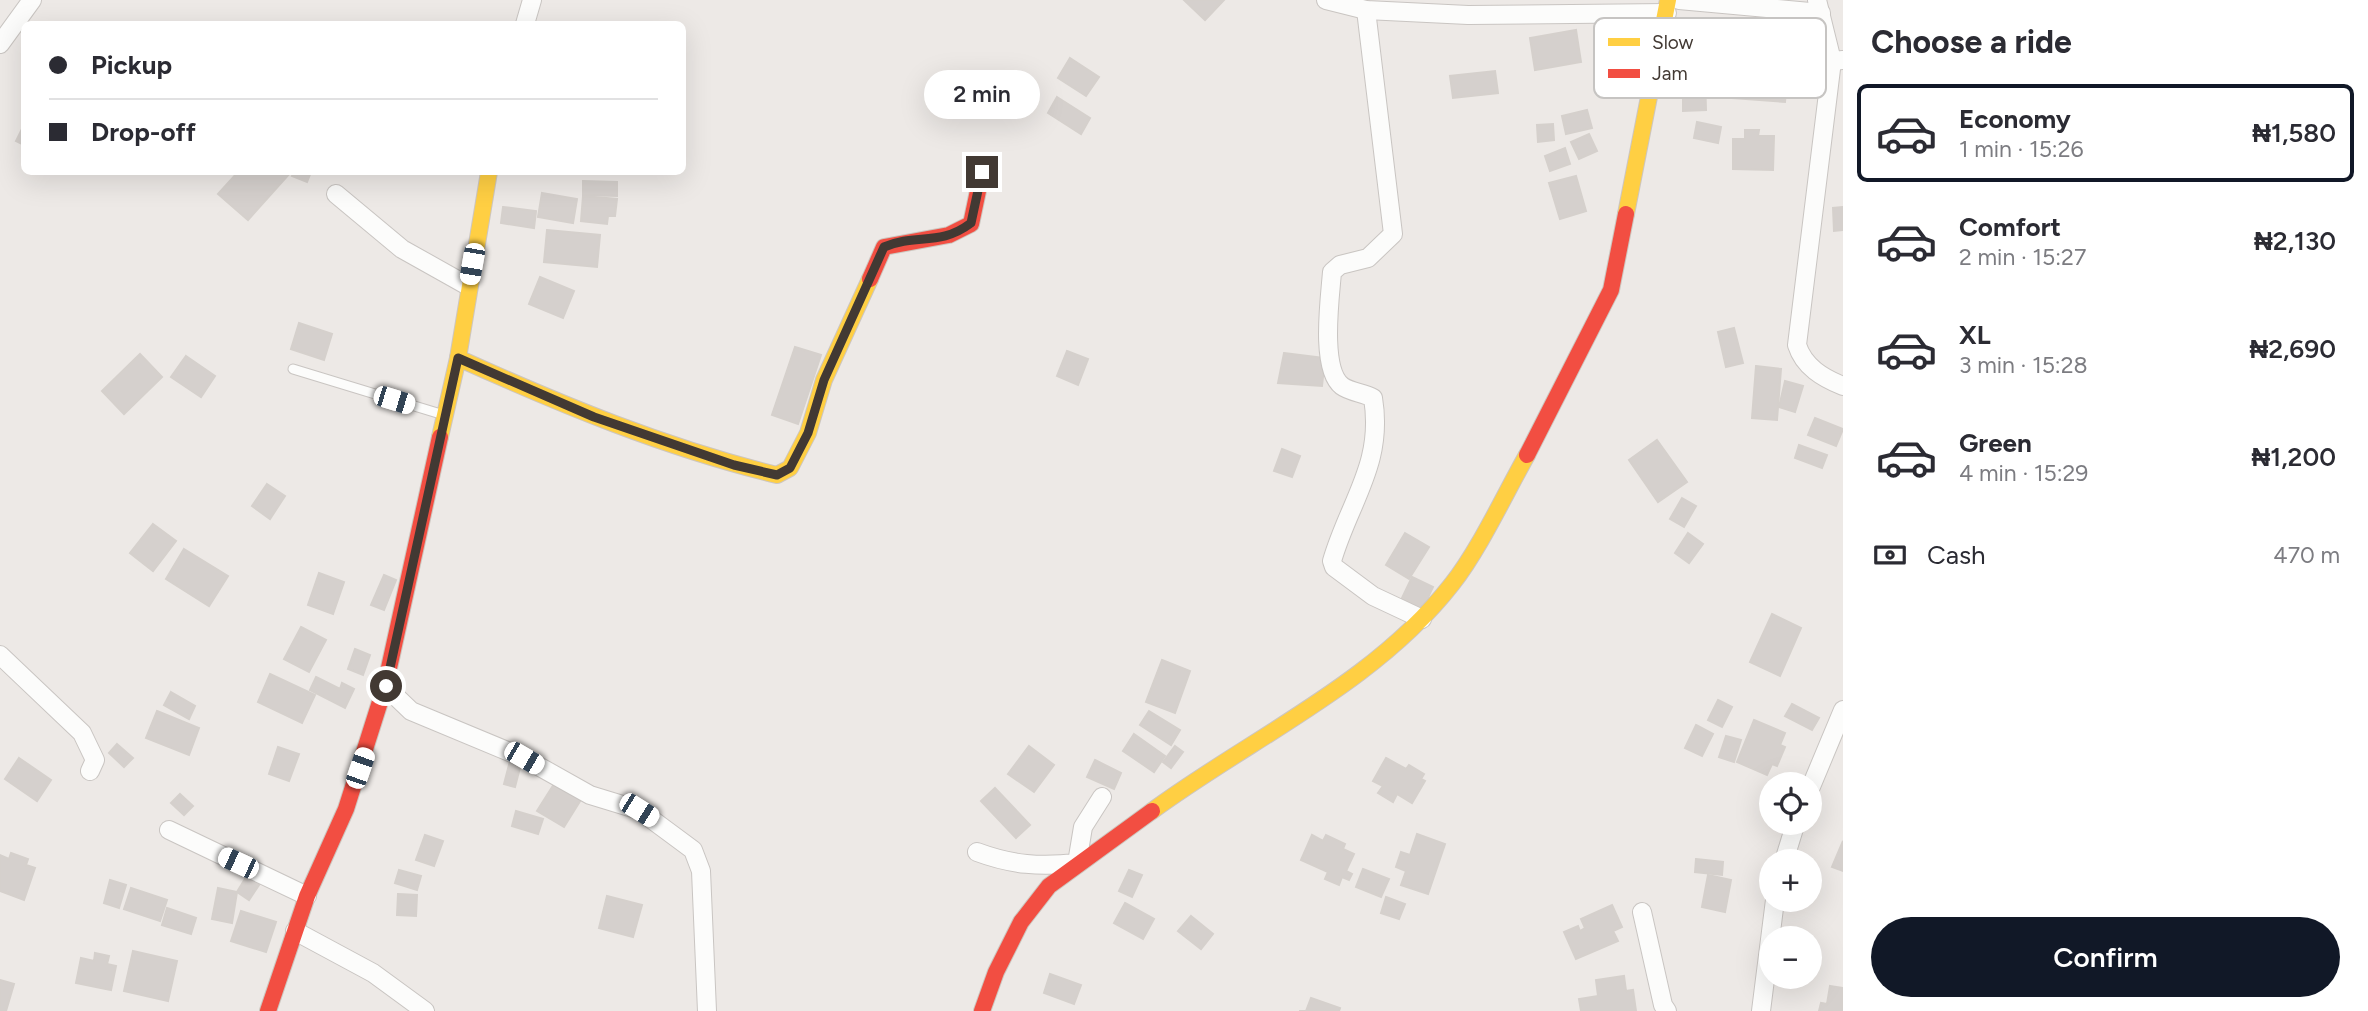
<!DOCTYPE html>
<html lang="en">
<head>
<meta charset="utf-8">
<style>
	body { margin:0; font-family:Figtree,sans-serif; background:#f7f7f7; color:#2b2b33; height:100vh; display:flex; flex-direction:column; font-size:26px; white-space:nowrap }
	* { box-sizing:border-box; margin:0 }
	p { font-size:23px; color:#7c7c81 }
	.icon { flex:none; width:38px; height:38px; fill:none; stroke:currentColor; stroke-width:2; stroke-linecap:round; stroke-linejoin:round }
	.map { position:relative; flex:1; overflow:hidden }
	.panel { display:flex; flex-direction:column; background:#fff; width:525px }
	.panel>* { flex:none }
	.banner { position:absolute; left:21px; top:21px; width:665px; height:154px; border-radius:10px; box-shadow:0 7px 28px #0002; display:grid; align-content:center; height:154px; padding:0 28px; background:#fff }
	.buttons { position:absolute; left:1759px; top:772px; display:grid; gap:14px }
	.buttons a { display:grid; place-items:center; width:63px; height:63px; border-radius:50%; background:#fff; box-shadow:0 7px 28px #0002; font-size:35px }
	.end { position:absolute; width:32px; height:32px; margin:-16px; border:9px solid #423933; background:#fff; box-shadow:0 0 0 4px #fff }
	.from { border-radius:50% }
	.bubble { position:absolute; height:49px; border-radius:24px; background:#fff; box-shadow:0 7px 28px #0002; font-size:23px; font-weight:600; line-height:49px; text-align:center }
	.car { position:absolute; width:21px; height:42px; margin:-21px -10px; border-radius:9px; box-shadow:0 0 5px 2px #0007; background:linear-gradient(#fff 24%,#345 0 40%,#fff 0 76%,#345 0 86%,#fff 0) }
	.banner b { display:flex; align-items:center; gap:24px; height:66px; font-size:26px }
	.banner b+b { border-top:2px solid #e1e1e2 }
	.banner i { width:18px; height:18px; background:#2b2b33 }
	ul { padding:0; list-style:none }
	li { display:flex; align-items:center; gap:21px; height:98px; margin:0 14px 10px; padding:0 14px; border:4px solid transparent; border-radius:10px }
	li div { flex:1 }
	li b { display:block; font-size:26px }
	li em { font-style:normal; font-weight:600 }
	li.active { border-color:#111827 }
	li>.icon { width:63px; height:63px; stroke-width:1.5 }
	h2 { padding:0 28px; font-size:32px; line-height:84px }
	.pay { display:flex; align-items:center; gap:18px; height:77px; padding:0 28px; font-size:26px }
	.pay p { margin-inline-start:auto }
	.cta { display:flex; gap:14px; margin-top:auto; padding:14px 28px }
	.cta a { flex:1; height:80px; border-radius:42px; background:#111827; color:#fff; font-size:28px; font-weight:600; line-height:80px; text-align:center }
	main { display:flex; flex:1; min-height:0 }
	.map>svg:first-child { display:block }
	.building { fill:#d5d0cd; stroke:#d5d0cc; stroke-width:2 }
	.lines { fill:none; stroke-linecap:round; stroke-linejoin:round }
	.lane-casing { stroke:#c9c5c2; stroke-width:11 }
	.street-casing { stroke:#c9c5c2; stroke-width:20 }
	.slow-casing { stroke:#cdc6bf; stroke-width:18 }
	.jam-casing { stroke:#cdc6bf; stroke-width:18 }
	.lane { stroke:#fcfcfb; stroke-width:9 }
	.street { stroke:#fcfcfb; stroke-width:18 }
	.slow { stroke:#ffcf43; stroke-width:16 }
	.jam { stroke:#f24e42; stroke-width:16 }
	.route { stroke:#423933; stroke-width:9 }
	.key { fill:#fff; stroke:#c6c4c2; stroke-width:2 }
	.key-label { font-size:19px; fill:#423933 }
</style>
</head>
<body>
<main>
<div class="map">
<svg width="1843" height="1011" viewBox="0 0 1843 1011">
	<rect width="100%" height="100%" fill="#ede9e6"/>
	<g class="building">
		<polygon points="1184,0 1224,0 1205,20"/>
		<polygon points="1576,30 1581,62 1535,70 1530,38"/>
		<polygon points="1750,51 1768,52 1767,59 1789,61 1785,102 1733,98 1737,57 1750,59"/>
		<polygon points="1070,58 1099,77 1086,96 1058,78"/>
		<polygon points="1495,71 1498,93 1453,98 1450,76"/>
		<polygon points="1705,77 1706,110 1683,111 1683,78"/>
		<polygon points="1057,97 1090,118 1081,134 1048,113"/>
		<polygon points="1587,110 1592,128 1566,134 1562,116"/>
		<polygon points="1697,122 1721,127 1718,143 1694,138"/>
		<polygon points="1553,124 1554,140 1538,142 1537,125"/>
		<polygon points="24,125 24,145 16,141"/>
		<polygon points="1745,130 1759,130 1758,136 1774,136 1773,170 1733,169 1733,139 1745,139"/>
		<polygon points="1589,134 1597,151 1579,159 1571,142"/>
		<polygon points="1565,148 1570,164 1550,171 1545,156"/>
		<polygon points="238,172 291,172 248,220 218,194"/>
		<polygon points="294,172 311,172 307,182 292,176"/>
		<polygon points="1576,176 1586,211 1560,219 1549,183"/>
		<polygon points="583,181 617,182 617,196 583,195"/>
		<polygon points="542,193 577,199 573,223 538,217"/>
		<polygon points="583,196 617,199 615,216 608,216 607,224 581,221"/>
		<polygon points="503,207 536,211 534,228 501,223"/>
		<polygon points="1843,207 1843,230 1834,231 1833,208"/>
		<polygon points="547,230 600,235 597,267 544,262"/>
		<polygon points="540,277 574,291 563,318 529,304"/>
		<polygon points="299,323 332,334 324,360 291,349"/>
		<polygon points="1734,328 1743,363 1726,367 1718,332"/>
		<polygon points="795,347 821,355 798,424 772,415"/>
		<polygon points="1067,351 1088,359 1078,385 1057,376"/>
		<polygon points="1284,353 1325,358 1322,386 1278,383"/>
		<polygon points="140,354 162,377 124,414 102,391"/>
		<polygon points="186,356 215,376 201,397 171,377"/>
		<polygon points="1756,366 1781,369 1777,420 1752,418"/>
		<polygon points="1785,381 1803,386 1795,412 1779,407"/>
		<polygon points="1815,418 1843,429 1836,446 1808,435"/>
		<polygon points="1657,440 1687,482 1658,502 1629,460"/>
		<polygon points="1799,445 1827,455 1822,468 1795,458"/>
		<polygon points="1282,449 1300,456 1292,477 1274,471"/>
		<polygon points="267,484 285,496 270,519 252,506"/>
		<polygon points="1682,498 1696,506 1684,527 1670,519"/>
		<polygon points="153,524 176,541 153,571 130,553"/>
		<polygon points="1405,533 1429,547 1409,579 1386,565"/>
		<polygon points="1688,533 1703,544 1689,563 1675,553"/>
		<polygon points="184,549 228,576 209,606 166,579"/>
		<polygon points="319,573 344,582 333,614 308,605"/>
		<polygon points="384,575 396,580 384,610 371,605"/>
		<polygon points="1412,577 1433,587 1423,608 1402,598"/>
		<polygon points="1772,614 1801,628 1780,676 1750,662"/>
		<polygon points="301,627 326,640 309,672 284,659"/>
		<polygon points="355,649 370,655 363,675 348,669"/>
		<polygon points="1162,660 1190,671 1175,713 1146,702"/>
		<polygon points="270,674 315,695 302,723 258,702"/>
		<polygon points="316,677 340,689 342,683 354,689 345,708 310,690"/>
		<polygon points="171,692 195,706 189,719 164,705"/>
		<polygon points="1718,700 1732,707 1722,727 1708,720"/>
		<polygon points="1792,704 1819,718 1812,730 1785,716"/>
		<polygon points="157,711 199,728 189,755 146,738"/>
		<polygon points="1149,711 1180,730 1171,745 1140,725"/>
		<polygon points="1754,720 1785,733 1780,745 1785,747 1777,766 1772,764 1767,775 1737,762"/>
		<polygon points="1696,725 1713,734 1702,756 1685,748"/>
		<polygon points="1134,734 1165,756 1154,772 1123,751"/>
		<polygon points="1726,736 1741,740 1734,762 1719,757"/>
		<polygon points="117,744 133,758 124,767 109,753"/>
		<polygon points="1029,746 1054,765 1034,792 1008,774"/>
		<polygon points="1175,746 1183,752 1171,768 1163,762"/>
		<polygon points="278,747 299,754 289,781 269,774"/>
		<polygon points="511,757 522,760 515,787 504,784"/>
		<polygon points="19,758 51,780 37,801 5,779"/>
		<polygon points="1386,758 1406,769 1409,765 1424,774 1421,779 1425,781 1412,803 1397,794 1393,802 1378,793 1383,786 1373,781"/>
		<polygon points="1095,760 1121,773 1114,789 1087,777"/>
		<polygon points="556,781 582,798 564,827 537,811"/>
		<polygon points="995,788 1030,825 1016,838 981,801"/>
		<polygon points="180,794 193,806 184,815 171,803"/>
		<polygon points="516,811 543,819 538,834 512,826"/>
		<polygon points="1417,834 1445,844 1428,894 1401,885 1406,871 1396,867 1401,852 1410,855"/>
		<polygon points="425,835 443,841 434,866 416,860"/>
		<polygon points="1312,835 1323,841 1326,835 1345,844 1343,849 1354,854 1346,871 1352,874 1349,880 1342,877 1339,885 1325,879 1328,872 1301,860"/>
		<polygon points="1843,841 1843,871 1832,867"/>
		<polygon points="11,853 28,859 26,865 35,868 24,900 0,891 0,855 9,859"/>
		<polygon points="1696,859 1723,862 1722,875 1695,872"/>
		<polygon points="1363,869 1389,879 1381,897 1356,887"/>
		<polygon points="399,870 421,876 417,890 395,883"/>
		<polygon points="1129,870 1142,875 1132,897 1119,891"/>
		<polygon points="248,874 261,882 249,900 237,892"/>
		<polygon points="1708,875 1731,880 1725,912 1702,907"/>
		<polygon points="110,880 126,885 119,908 104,903"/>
		<polygon points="131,888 167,900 160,921 124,909"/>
		<polygon points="218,888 237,892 232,923 212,919"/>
		<polygon points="398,894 417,895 416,916 397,915"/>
		<polygon points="607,896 642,905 633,937 599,928"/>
		<polygon points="1386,897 1405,904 1399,919 1381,913"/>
		<polygon points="1125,903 1154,919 1143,939 1114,923"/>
		<polygon points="1612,905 1622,927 1613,931 1618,941 1576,959 1564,932 1578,926 1580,931 1585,928 1581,919"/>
		<polygon points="167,908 196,918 191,934 162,925"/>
		<polygon points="241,911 276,922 266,952 231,941"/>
		<polygon points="1191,916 1213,934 1201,949 1178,931"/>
		<polygon points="133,951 177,961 168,1001 124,991"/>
		<polygon points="95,953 109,956 107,964 116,966 111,990 76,983 81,958 94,961"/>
		<polygon points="1050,974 1081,985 1074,1004 1044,993"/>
		<polygon points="1624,976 1626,991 1633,990 1636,1011 1581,1011 1579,999 1598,996 1596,980"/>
		<polygon points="0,980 14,984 6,1011 0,1011"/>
		<polygon points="1830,986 1843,988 1843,1011 1819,1011 1821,1003 1827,1004"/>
		<polygon points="1311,998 1340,1008 1339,1011 1299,1011 1306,1011"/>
	</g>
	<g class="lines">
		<g class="lane-casing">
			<polyline id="lane" points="293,369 444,415"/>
		</g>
		<g class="street-casing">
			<g id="street">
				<polyline points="1326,0 1366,10 1468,15 1667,13"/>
				<polyline points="1679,0 1821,13"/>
				<polyline points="1817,0 1832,61 1843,60"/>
				<path d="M1366,10L1393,234L1368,258L1340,265L1332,272C1330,298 1320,369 1342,386C1350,392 1364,393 1373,398C1384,464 1349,502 1332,561L1334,567L1373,596L1422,619"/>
				<polyline points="525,24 532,0"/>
				<polyline points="0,44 32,0"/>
				<path d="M1832,61L1797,345C1804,367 1823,378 1843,386"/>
				<polyline points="336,194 402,249 468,286"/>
				<polyline points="0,655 82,733 95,760 90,771"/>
				<polyline points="385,686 411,711 524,758 590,795 639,810 693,850 701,871 707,1011"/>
				<polyline points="1810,789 1843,710"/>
				<polyline points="169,830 307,896"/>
				<path d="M977,852C1012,865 1040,867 1077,863L1083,827L1102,797"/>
				<polyline points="1784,861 1796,822"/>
				<polyline points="1642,912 1663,1005 1667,1011"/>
				<polyline points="295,931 373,973 425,1011"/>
				<polyline points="1761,1011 1775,900"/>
			</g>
		</g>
		<g class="slow-casing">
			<g id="slow">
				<polyline points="1626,214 1668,0"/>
				<path d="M458,358C562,405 666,448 777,475L790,468L808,433L824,380L870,279"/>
				<polyline points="440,437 458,358 489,172"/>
				<path d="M1152,811C1251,738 1375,683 1452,584C1479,550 1505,494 1527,455"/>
			</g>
		</g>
		<g class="jam-casing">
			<g id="jam">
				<polyline points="870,279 884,247 949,235 971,224 982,172"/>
				<polyline points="1527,455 1611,290 1626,214"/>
				<polyline points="268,1011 307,896 346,809 385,686 440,437"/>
				<polyline points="982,1011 996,972 1021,922 1049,886 1152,811"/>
			</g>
		</g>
		<use href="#lane" class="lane"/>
		<use href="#street" class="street"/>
		<use href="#slow" class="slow"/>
		<use href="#jam" class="jam"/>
	</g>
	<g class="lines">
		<path class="route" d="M386,686L458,358L594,417L734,465L777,475L790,468L808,433L824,380L884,247C917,233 939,247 971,223L982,172"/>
	</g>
	<rect x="1594" y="18" width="232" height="80" rx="10" class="key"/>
	<rect x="1608" y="38" width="32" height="8" fill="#ffcf43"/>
	<rect x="1608" y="69" width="32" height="9" fill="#f24e42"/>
	<g class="key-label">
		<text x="1652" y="49">Slow</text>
		<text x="1652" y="80">Jam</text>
	</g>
</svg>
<div class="buttons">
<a><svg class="icon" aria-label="locate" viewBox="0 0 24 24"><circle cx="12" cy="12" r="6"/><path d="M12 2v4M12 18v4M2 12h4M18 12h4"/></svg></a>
<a>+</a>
<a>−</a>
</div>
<i class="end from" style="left:386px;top:686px"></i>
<i class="end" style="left:982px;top:172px"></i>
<div class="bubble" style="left:924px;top:70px;width:116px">2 min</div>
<i class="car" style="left:472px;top:264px;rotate:190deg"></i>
<i class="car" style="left:394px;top:400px;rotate:107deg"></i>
<i class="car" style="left:524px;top:758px;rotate:120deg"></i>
<i class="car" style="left:360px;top:768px;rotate:19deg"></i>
<i class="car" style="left:639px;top:810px;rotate:122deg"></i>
<i class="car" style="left:238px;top:863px;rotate:295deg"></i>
<div class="banner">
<b><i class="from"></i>Pickup</b>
<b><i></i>Drop-off</b>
</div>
</div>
<section class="panel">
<h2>Choose a ride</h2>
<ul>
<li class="active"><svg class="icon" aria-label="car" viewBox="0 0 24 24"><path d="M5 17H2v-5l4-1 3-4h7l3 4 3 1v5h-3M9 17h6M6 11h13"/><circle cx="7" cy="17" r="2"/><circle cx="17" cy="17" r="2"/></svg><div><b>Economy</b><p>1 min · 15:26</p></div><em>₦1,580</em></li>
<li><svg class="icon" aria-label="car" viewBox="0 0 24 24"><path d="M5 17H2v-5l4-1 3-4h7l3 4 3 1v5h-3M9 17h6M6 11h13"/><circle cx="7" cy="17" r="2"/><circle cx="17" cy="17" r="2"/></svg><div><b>Comfort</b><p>2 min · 15:27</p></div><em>₦2,130</em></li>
<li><svg class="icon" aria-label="car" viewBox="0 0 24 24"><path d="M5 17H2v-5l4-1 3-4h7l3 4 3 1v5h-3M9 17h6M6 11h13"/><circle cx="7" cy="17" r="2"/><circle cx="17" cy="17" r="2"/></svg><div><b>XL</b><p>3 min · 15:28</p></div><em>₦2,690</em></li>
<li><svg class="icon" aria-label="car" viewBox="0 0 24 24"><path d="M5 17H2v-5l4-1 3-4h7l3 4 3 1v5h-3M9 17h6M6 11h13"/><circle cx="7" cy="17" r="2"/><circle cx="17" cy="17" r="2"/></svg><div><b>Green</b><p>4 min · 15:29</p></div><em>₦1,200</em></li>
</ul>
<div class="pay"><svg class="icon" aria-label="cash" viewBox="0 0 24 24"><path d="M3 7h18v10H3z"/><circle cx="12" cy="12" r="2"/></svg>Cash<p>470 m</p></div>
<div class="cta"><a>Confirm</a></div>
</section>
</main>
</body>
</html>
